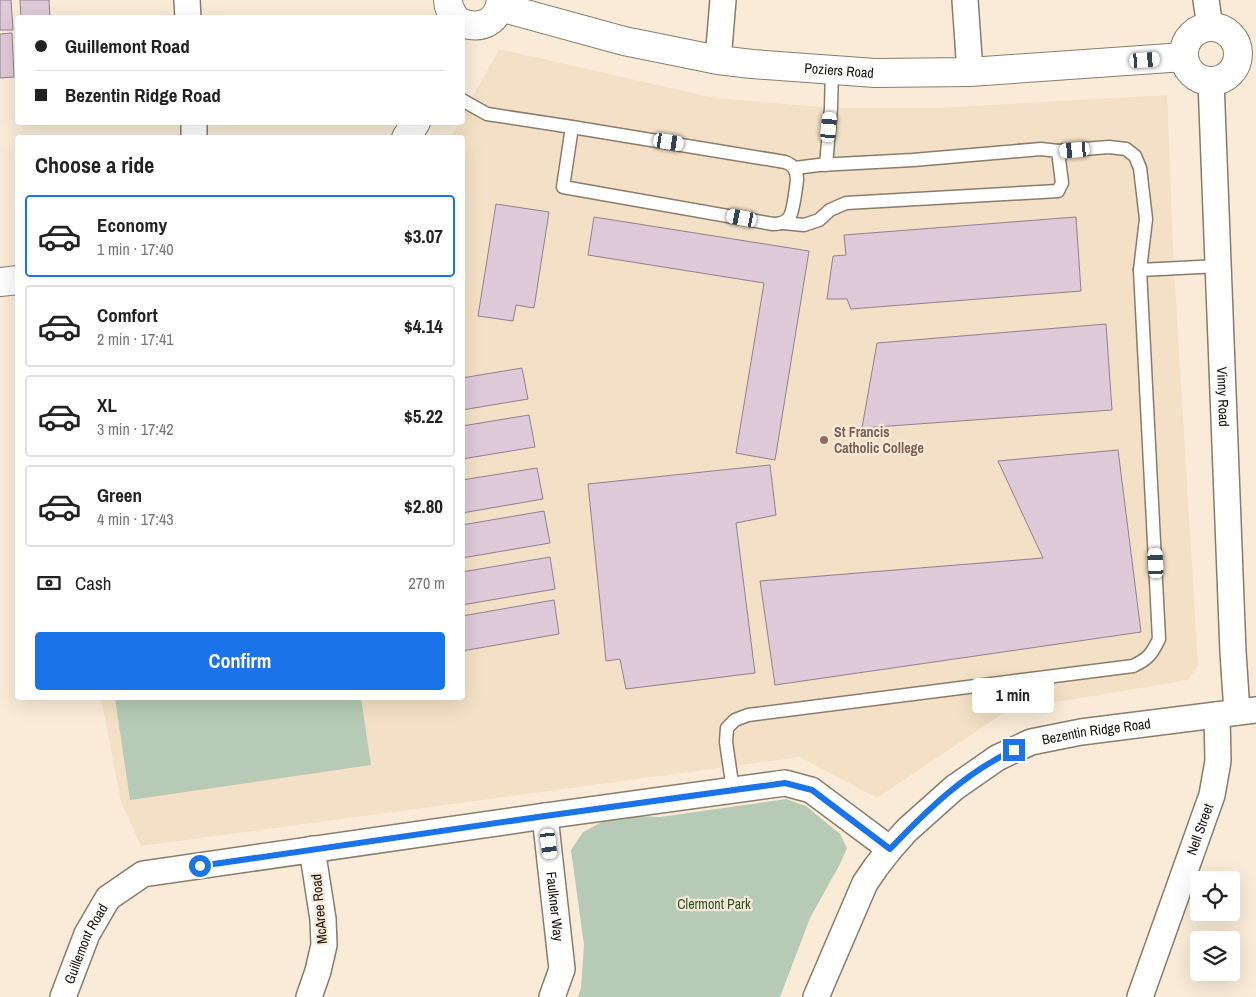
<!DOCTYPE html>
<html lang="en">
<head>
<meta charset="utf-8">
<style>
	body { margin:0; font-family:"Archivo Narrow",sans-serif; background:#f2f2f2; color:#222; height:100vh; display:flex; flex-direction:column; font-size:19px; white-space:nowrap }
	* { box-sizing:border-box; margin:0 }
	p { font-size:16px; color:#767676 }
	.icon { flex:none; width:28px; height:28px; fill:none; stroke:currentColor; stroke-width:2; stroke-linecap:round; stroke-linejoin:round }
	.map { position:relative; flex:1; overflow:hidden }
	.details { position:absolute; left:15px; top:135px; width:450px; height:565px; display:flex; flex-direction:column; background:#fff; border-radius:5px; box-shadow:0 5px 20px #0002 }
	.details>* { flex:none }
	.top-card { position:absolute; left:15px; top:15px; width:450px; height:110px; border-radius:5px; box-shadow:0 5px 20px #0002; display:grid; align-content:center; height:110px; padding:0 20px; background:#fff }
	.buttons { position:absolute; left:1190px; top:871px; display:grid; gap:10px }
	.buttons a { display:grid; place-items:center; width:50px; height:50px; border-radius:5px; background:#fff; box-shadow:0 5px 20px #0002; font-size:25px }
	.end { position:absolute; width:22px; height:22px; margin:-11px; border:6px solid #1a73e8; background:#fff; box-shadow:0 0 0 2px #fff }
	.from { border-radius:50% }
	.bubble { position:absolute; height:35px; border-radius:5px; background:#fff; box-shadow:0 5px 20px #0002; font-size:16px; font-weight:700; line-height:35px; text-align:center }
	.car { position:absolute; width:15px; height:30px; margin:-15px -8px; border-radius:6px; box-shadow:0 0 4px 1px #0007; background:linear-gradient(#fff 24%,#345 0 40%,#fff 0 76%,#345 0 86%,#fff 0) }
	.top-card b { display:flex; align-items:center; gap:18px; height:48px; font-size:19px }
	.top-card b+b { border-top:1px solid #e0e0e0 }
	.top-card i { width:12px; height:12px; background:#222 }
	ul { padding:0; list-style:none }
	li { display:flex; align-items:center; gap:15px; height:82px; margin:0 10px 8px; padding:0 10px; border:2px solid #e0e0e0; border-radius:5px }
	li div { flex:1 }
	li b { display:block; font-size:19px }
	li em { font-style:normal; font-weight:700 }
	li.current { border-color:#1a73e8 }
	li>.icon { width:45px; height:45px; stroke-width:1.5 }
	h2 { padding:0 20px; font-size:22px; line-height:60px }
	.pay { display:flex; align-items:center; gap:12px; height:55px; padding:0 20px; font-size:19px }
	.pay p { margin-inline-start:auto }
	.primary-button { display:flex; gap:10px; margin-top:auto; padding:10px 20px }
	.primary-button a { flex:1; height:58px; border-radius:5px; background:#1a73e8; color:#fff; font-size:20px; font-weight:700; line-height:58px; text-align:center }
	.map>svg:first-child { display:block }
	.built { fill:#f3e0c6 }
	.green { fill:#b6cab5 }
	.building { fill:#decad9; stroke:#92808e }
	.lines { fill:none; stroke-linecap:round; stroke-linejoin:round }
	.service-casing { stroke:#897c6b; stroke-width:15 }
	.minor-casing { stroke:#897c6b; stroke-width:28 }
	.tertiary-casing { stroke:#897c6b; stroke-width:30 }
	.service { stroke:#fff; stroke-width:12 }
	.minor { stroke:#fff; stroke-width:25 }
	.tertiary { stroke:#fff; stroke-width:28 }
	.route { stroke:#1a73e8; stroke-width:6 }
	.education-dot { fill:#8d6e63; stroke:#faebd8; stroke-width:2 }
	.labels { text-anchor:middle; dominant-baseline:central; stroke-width:4.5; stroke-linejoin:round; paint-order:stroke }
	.street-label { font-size:14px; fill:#17120c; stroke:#faebd8 }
	.education-label { font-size:14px; font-weight:bold; fill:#785e54; stroke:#faebd8; text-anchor:start }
	.park-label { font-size:14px; fill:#2b4e2c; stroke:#faebd8 }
</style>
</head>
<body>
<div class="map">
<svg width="1256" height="997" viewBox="0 0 1256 997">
	<rect width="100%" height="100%" fill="#faebd8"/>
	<polygon class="built" points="499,49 715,98 831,108 939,108 1167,95 1174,268 1198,666 1188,680 1008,710 877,798 800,757 141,846 121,802 101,698 462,698 462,138 451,137 459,123 462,122 463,115"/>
	<g class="green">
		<polygon points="115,698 361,698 371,765 130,800"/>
		<polygon points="786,799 806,806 840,834 847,848 840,864 810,918 780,997 578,997 581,988 584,945 571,850 583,832 602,822 637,816 660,817"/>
	</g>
	<g class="building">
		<polygon points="0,0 11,0 13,30 0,30"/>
		<polygon points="20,0 49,0 50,18 21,18"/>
		<polygon points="12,33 14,77 0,78 0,34"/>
		<polygon points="496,204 549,212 534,308 516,305 513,321 478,316"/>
		<polygon points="594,217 809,251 775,460 736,453 764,283 588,255"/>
		<polygon points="1076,217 1081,291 851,309 847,299 827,299 833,256 846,255 844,235"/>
		<polygon points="1106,324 1112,410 862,428 877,343"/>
		<polygon points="522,368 528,399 462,410 462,378"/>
		<polygon points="529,415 535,447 462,459 462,426"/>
		<polygon points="1118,450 1141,632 775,685 760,581 1043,558 998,461"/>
		<polygon points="770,465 776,515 736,523 755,673 626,689 620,659 606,661 588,484"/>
		<polygon points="537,468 543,499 462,513 462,480"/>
		<polygon points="544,511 550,543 462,558 462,525"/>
		<polygon points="550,557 555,589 462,605 462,572"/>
		<polygon points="554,600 559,634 462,651 462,616"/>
	</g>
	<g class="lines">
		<g class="service-casing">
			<g id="service">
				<path d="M462,100L487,114L572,127L785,162C794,165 797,171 797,180C796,188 793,211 790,216C787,222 780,224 773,224L563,187L572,127"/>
				<polyline points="826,165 831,108 832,70"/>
				<polyline points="783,223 804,225 819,220 830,210 846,203 1058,191 1062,183 1058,151 1041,149 913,160 819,165 795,168"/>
				<polyline points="1140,270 1219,266"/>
				<path d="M733,790L726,742L727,728L735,720L748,715L1133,666C1148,659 1152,654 1159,639L1140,270L1146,219L1140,168L1135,156L1126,149L1109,147L1058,151"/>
			</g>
		</g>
		<g class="minor-casing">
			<g id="minor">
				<polyline points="187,0 188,18"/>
				<polyline points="965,0 970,72"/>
				<polyline points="1206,0 1210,27"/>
				<polyline points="718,60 723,0"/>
				<path id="s1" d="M1211,81L1233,652L1237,712"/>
				<polyline points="194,122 194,138"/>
				<path id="s2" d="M545,816L562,969L552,997"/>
				<path id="s3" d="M63,997L87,934L108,898L143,874L545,816L785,783L811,790L890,849"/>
				<polyline points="309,997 318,971 324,945 323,919 312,849"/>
				<path id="s4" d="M816,997L865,883L876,867L890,849L907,830L954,788L997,758L1031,742L1081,732L1256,710"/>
				<path id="s5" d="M1140,997L1212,795L1218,761L1217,715"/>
			</g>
		</g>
		<g class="tertiary-casing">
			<g id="tertiary">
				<path d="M448,0C448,7 451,12 455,18"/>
				<path id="s6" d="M500,7L624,41L718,60L752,64L875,73L970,72L1184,57"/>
				<path d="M462,23C483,30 498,21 501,0"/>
				<circle cx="1211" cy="54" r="27"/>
				<polyline points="406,138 416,122"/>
				<polyline points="0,282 18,280"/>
			</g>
		</g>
		<use href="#service" class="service"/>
		<use href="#minor" class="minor"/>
		<use href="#tertiary" class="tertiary"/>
	</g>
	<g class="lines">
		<path class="route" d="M200,866L545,816L785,783L812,790L890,849C926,811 966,772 1014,750"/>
	</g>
	<circle class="education-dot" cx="824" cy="440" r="5"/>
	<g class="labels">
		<g class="street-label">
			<text stroke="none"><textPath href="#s6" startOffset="346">Poziers Road</textPath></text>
			<text stroke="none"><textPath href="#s1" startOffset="316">Vinny Road</textPath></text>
			<text stroke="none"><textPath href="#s4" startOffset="411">Bezentin Ridge Road</textPath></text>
			<text stroke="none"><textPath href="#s5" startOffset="178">Nell Street</textPath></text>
			<text stroke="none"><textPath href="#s2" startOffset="91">Faulkner Way</textPath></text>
			<text transform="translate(319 909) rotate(-95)">McAree Road</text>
			<text stroke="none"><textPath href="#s3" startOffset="58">Guillemont Road</textPath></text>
		</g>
		<g class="education-label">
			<text x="834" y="432">St Francis<tspan x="834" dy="16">Catholic College</tspan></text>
		</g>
		<g class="park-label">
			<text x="714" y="904">Clermont Park</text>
		</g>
	</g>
</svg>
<div class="buttons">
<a><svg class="icon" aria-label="locate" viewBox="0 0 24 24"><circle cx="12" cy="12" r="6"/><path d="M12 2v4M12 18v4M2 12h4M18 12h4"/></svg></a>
<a><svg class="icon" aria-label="layers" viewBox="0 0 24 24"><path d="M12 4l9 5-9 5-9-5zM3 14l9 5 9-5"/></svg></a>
</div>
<i class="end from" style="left:200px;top:866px"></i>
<i class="end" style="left:1014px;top:750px"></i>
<div class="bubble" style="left:972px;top:678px;width:82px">1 min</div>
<i class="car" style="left:1145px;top:60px;rotate:86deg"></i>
<i class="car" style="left:829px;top:127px;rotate:5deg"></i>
<i class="car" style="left:669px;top:142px;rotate:99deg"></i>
<i class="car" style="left:1075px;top:150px;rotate:265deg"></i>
<i class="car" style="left:742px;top:218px;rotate:281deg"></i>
<i class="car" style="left:1156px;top:563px;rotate:357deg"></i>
<i class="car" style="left:549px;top:844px;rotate:173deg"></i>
<div class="top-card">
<b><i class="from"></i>Guillemont Road</b>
<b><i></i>Bezentin Ridge Road</b>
</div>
<section class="details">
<h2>Choose a ride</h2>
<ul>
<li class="current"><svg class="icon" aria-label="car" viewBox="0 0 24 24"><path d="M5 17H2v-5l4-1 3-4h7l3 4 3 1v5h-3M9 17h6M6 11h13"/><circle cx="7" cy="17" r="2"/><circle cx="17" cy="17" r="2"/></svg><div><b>Economy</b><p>1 min · 17:40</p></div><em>$3.07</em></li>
<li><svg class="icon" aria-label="car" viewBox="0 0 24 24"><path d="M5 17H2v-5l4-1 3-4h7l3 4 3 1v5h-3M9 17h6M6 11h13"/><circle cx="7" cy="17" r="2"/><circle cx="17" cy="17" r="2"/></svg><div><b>Comfort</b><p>2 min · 17:41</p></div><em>$4.14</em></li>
<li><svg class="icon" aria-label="car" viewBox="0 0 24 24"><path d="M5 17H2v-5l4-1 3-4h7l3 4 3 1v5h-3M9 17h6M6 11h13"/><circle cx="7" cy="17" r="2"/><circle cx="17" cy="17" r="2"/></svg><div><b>XL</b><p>3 min · 17:42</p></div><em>$5.22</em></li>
<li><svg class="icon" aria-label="car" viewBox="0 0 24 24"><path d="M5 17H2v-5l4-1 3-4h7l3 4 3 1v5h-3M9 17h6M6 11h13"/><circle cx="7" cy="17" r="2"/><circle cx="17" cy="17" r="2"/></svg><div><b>Green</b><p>4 min · 17:43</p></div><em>$2.80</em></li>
</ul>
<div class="pay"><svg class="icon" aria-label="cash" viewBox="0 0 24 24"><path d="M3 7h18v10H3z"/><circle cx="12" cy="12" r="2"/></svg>Cash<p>270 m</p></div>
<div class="primary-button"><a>Confirm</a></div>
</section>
</div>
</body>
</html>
